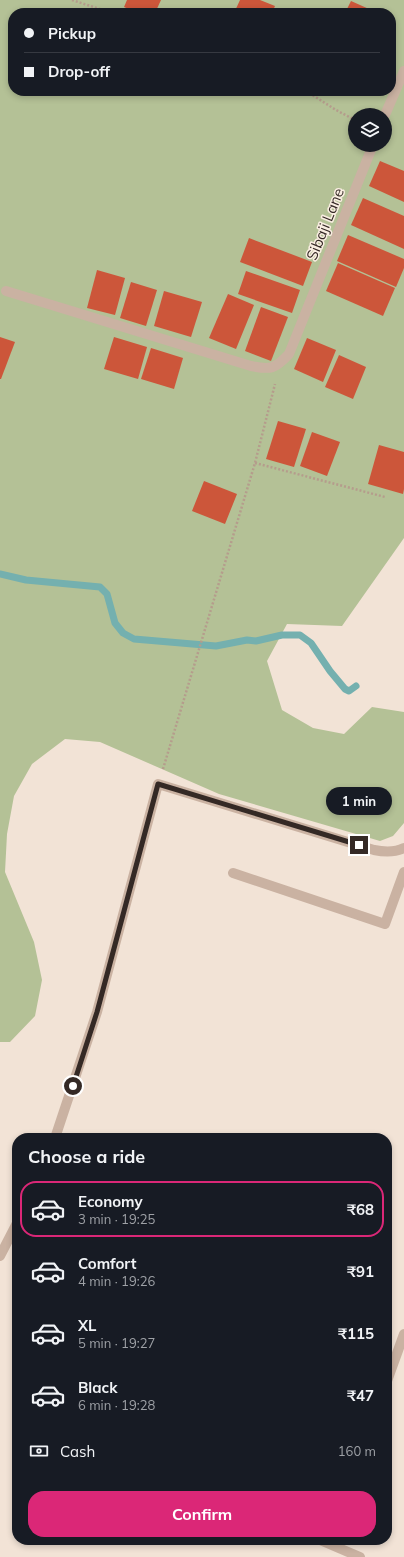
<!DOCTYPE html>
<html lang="en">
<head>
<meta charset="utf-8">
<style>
	body { margin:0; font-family:Mulish,sans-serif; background:#20242c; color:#f1f3f6; height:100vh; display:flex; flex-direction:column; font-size:15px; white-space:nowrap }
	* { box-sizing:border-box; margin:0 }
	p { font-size:13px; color:#9ea1a6 }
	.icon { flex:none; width:22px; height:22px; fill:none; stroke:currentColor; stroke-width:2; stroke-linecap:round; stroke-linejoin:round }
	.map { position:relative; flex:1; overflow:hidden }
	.drawer { position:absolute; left:12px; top:1133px; width:380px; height:412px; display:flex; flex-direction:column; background:#171b24; border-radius:16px; box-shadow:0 2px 6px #0003 }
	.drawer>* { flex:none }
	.guide { position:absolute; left:8px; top:8px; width:388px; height:88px; border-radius:16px; box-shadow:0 2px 6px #0003; display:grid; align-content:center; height:88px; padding:0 16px; background:#171b24 }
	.fabs { position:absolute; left:348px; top:108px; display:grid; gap:8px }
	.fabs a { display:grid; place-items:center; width:44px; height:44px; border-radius:50%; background:#171b24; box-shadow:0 2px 6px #0003; font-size:20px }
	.end { position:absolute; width:18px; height:18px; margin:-9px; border:5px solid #342925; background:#fff; box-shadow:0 0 0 2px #fff }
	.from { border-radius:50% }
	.bubble { position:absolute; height:28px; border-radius:14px; background:#171b24; box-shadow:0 2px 6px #0003; font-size:13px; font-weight:700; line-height:28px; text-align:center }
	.guide b { display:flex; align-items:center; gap:14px; height:38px; font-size:15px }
	.guide b+b { border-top:1px solid #363941 }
	.guide i { width:10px; height:10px; background:#f1f3f6 }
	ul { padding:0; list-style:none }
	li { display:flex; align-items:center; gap:12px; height:56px; margin:0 8px 6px; padding:0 8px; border:2px solid transparent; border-radius:16px }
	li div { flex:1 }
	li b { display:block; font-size:15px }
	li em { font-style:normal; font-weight:700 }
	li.selected { border-color:#db2777 }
	li>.icon { width:36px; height:36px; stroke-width:1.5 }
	h2 { padding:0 16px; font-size:18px; line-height:48px }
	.pay { display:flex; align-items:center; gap:10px; height:44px; padding:0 16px; font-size:15px }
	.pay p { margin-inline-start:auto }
	.primary-button { display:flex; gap:8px; margin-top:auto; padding:8px 16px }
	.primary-button a { flex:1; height:46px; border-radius:16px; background:#db2777; color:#fff; font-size:16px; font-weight:700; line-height:46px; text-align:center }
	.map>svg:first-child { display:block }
	.green { fill:#b4c196; fill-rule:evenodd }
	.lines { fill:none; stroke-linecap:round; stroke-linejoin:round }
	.stream { stroke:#74b0af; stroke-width:7 }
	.building { fill:#cc563a }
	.path { stroke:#b59c8c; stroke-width:2.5; stroke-dasharray:2 2; stroke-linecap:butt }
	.minor { stroke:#cab2a2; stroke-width:10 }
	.route { stroke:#342925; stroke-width:5 }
	.labels { text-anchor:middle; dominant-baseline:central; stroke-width:3; stroke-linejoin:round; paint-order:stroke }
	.street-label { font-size:15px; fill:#342925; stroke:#faeee2 }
</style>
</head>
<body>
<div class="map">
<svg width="404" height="1557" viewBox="0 0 404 1557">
	<rect width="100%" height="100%" fill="#f2e3d6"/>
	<path class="green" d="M0,0H404V538L342,626L287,624L267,661L282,710L313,728L344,734L372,707L404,712V823L393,836L380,841L219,794L100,742L65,739L32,764L14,796L7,834L5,872L34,942L42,980L35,1016L10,1042H0ZM13,13H391V91H13ZM355,115H385V145H355Z"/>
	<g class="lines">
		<polyline class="stream" points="0,574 26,580 100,587 107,594 115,623 123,633 134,639 216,646 247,640 256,641 282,635 300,635 311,643 330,671 345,689 349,691 356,686"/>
	</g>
	<g class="building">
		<polygon points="127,0 161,0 155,13 138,13 124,7"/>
		<polygon points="240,0 260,0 275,6 272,13 234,13"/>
		<polygon points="351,1 378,13 345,13"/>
		<polygon points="380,161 404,171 404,202 369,186"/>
		<polygon points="363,198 404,216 404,249 351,225"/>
		<polygon points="348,235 404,259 404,268 396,287 337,261"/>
		<polygon points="249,238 312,262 303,286 240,262"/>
		<polygon points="338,263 395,288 383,316 326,291"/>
		<polygon points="97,270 125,278 115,315 87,308"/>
		<polygon points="246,271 300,290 292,313 238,294"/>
		<polygon points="131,282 157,290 146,326 120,318"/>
		<polygon points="164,291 202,302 191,337 154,326"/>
		<polygon points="228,294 254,305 236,349 209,338"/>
		<polygon points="261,307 288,317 271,361 245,351"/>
		<polygon points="0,337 15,342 1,379 0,379"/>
		<polygon points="114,337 147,347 138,379 104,369"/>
		<polygon points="307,338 336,350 323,382 294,369"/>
		<polygon points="151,348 183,358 174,389 141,379"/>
		<polygon points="339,355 366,367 353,399 325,387"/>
		<polygon points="278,421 306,429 294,467 266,459"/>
		<polygon points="312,432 340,442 327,476 300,466"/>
		<polygon points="379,445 404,452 404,489 403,494 368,484"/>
		<polygon points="204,481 237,494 225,524 192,511"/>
	</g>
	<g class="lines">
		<g class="path">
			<polyline points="72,0 112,13"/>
			<polyline points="306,91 336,110 355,120"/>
			<polyline points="255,463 385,497"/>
			<polyline points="163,769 255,463 275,384"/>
		</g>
		<g class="minor">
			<polyline points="385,115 404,71"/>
			<path d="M6,291L251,366C271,370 275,369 289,354L373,145"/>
			<polyline points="233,873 385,924 404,872"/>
			<path d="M55,1138L97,1012L158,784L374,850C384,852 394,853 404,848"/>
			<polyline points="0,1256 17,1223"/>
			<polyline points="387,1381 404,1334"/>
			<polyline points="320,1540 360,1557"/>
		</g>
	</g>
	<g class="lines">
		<polyline class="route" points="73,1086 97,1012 158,784 359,845"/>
	</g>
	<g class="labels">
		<g class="street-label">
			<text transform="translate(325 224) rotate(-68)">Sibaji Lane</text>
		</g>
	</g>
</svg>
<div class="fabs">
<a><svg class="icon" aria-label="layers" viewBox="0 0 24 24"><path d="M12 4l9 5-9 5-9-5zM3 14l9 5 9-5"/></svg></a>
</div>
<i class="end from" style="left:73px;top:1086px"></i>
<i class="end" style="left:359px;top:845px"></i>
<div class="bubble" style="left:326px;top:787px;width:66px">1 min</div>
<div class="guide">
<b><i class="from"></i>Pickup</b>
<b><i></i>Drop-off</b>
</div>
<section class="drawer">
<h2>Choose a ride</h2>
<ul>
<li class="selected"><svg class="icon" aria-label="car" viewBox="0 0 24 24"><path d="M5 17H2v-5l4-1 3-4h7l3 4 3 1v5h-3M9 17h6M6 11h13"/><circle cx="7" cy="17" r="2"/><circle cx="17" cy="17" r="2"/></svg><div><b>Economy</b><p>3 min · 19:25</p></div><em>₹68</em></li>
<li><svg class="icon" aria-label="car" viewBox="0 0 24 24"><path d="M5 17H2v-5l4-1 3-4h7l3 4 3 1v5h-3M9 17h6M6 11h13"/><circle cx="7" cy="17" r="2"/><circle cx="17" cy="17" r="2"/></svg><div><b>Comfort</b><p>4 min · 19:26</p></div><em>₹91</em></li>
<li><svg class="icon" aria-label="car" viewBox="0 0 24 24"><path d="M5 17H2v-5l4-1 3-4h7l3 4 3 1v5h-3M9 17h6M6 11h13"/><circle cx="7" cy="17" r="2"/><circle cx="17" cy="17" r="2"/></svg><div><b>XL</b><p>5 min · 19:27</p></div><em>₹115</em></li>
<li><svg class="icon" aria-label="car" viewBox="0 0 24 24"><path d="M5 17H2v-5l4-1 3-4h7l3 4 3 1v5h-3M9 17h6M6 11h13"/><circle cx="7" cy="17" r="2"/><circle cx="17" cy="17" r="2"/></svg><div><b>Black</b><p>6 min · 19:28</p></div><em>₹47</em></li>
</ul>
<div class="pay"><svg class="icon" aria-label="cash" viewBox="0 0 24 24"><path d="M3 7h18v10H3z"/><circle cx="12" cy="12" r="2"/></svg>Cash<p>160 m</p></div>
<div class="primary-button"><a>Confirm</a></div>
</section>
</div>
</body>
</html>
